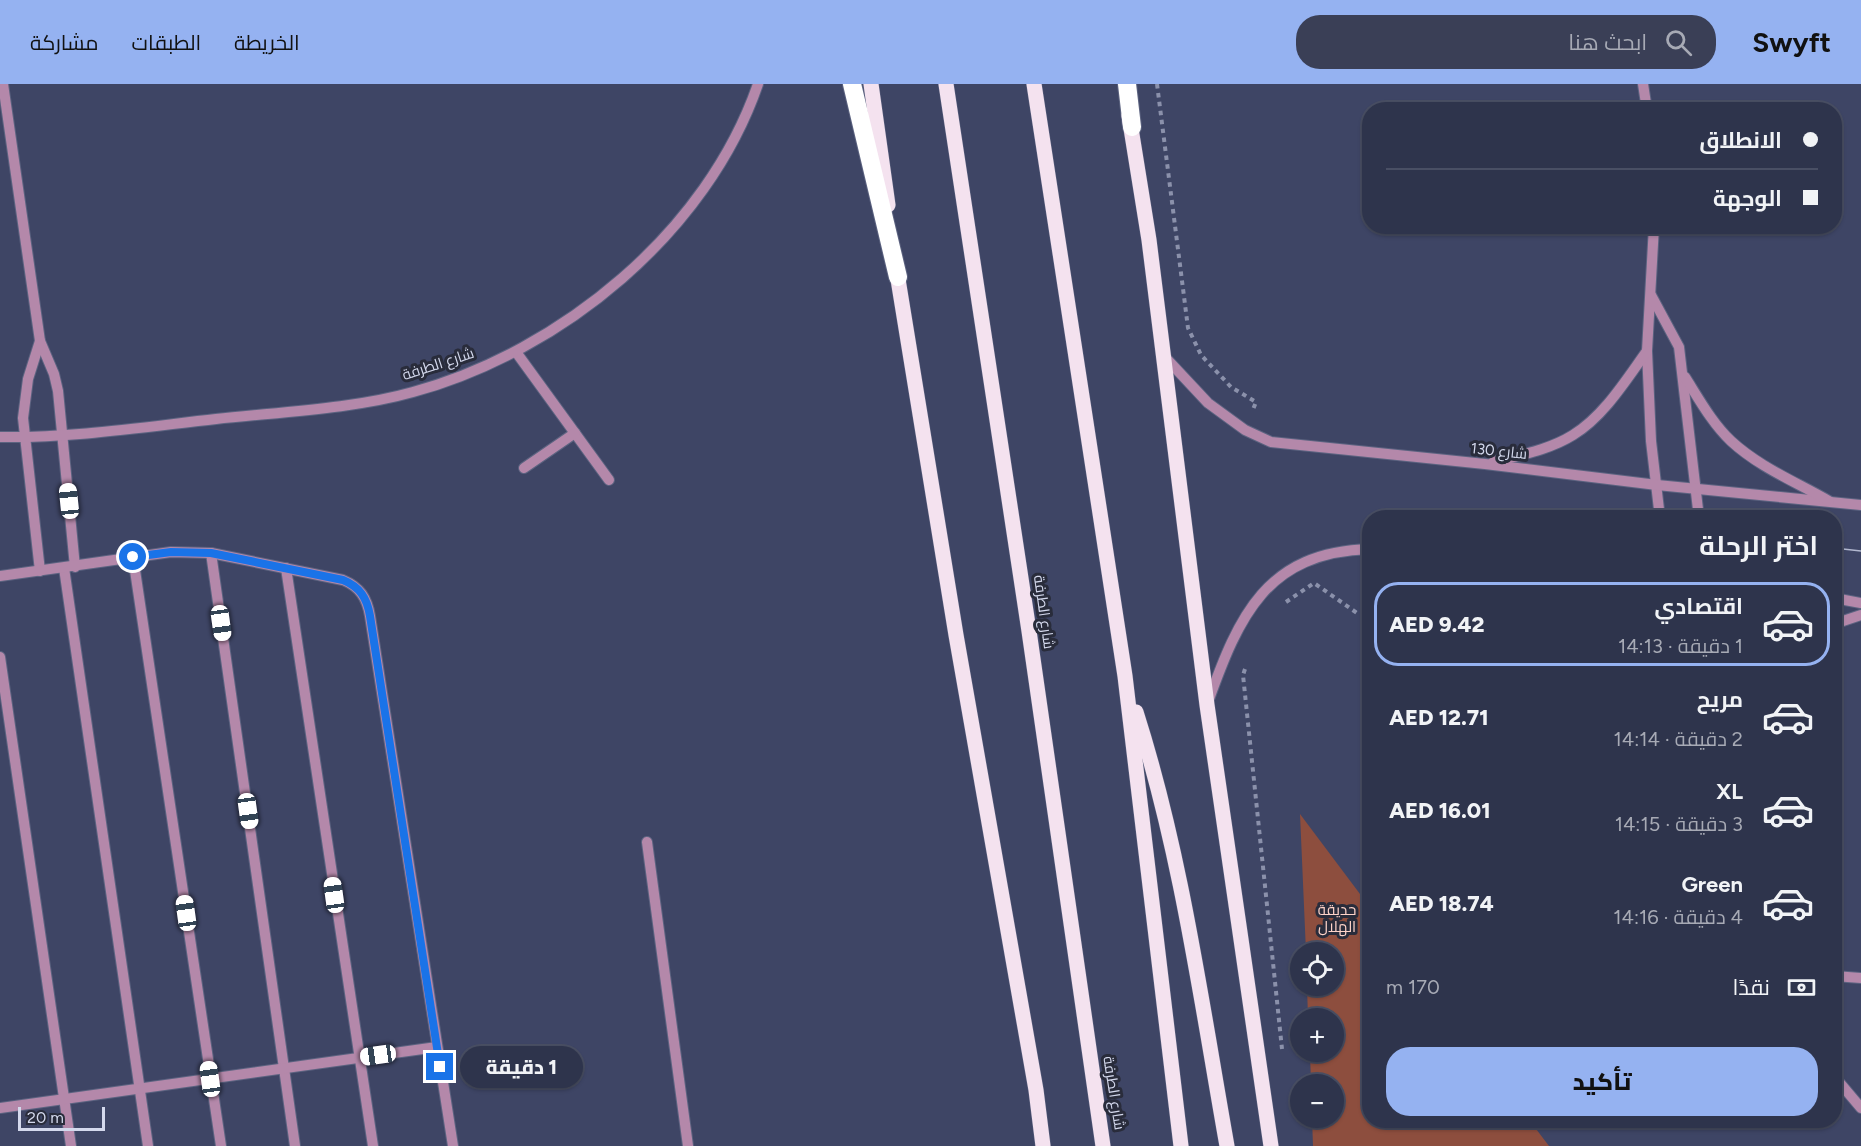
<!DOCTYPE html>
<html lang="ar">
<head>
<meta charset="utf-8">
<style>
	body { margin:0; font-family:Figtree,Cairo,sans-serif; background:#3a3f56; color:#f1f3f6; direction:rtl; height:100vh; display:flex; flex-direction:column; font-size:22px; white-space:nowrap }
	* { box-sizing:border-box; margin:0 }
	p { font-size:20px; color:#a7aab5 }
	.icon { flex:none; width:33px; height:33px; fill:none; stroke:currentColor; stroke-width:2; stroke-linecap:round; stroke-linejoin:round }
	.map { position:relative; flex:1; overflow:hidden; direction:ltr }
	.panel { position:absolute; left:1362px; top:426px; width:480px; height:618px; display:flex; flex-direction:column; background:#2e344c; border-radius:24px; box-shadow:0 2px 4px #0004,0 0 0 2px #494f64; direction:rtl }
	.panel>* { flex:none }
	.hud { position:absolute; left:1362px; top:18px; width:480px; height:132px; border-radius:24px; box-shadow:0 2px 4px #0004,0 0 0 2px #494f64; direction:rtl; display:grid; align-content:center; height:132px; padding:0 24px; background:#2e344c }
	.controls { position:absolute; left:1290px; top:858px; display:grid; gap:12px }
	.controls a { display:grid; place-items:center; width:54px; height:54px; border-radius:50%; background:#2e344c; box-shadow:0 2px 4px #0004,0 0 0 2px #494f64; font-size:30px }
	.scale { position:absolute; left:18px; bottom:15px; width:87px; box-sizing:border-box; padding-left:6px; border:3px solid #d4d9ed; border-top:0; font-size:16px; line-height:21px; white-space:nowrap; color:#d4d9ed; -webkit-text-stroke:4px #292c3b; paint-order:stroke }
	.end { position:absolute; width:27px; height:27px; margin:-14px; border:8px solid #1a73e8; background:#fff; box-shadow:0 0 0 3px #fff }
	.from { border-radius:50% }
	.bubble { position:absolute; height:42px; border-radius:21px; background:#2e344c; box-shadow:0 2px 4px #0004,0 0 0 2px #494f64; font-size:20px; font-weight:800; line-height:42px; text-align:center; direction:rtl }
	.car { position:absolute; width:18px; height:36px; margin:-18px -9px; border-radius:8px; box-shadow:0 0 4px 2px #0007; background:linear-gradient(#fff 24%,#345 0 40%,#fff 0 76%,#345 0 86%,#fff 0) }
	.hud b { display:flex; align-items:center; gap:21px; height:57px; font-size:22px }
	.hud b+b { border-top:2px solid #494f64 }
	.hud i { width:15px; height:15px; background:#f1f3f6 }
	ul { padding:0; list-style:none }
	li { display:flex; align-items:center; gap:18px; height:84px; margin:0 12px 9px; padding:0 12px; border:3px solid transparent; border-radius:24px }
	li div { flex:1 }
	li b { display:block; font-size:22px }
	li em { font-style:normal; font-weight:800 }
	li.current { border-color:#95b2f1 }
	li>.icon { width:54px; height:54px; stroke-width:1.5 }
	h2 { padding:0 24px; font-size:27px; line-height:72px }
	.pay { display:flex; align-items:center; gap:15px; height:66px; padding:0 24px; font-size:22px }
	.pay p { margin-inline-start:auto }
	.button { display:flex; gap:12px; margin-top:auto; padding:12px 24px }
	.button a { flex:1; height:69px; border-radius:24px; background:#95b2f1; color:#111; font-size:24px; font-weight:800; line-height:69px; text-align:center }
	header { display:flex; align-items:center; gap:36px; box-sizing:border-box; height:84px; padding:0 30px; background:#95b2f1; color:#111 }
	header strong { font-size:28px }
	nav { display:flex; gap:33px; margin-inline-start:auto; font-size:21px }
	.search { width:420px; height:54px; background:#3a3f56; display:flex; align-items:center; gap:15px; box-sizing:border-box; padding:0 21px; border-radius:24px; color:#a7aab5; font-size:22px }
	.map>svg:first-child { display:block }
	.green { fill:#8d4e3e }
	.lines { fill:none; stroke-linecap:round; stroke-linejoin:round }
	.minor-casing { stroke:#5c6380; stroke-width:12 }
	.major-casing { stroke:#5c6380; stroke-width:16 }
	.highway-casing { stroke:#5c6380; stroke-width:20 }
	.path { stroke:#8b91ab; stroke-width:4; stroke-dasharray:4.5 4.5; stroke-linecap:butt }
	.minor { stroke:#b488aa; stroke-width:10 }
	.major { stroke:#f4e2ef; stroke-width:15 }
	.highway { stroke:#fff; stroke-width:18 }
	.tram { stroke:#b2b8cf; stroke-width:1.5 }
	.route { stroke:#1a73e8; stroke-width:8 }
	.labels { text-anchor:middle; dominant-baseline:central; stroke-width:6; stroke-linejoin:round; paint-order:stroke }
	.street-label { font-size:15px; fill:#d4d9ed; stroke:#292c3b }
	.park-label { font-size:15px; fill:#fed3c8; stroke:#292c3b }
</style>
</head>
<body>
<header>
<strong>Swyft</strong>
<div class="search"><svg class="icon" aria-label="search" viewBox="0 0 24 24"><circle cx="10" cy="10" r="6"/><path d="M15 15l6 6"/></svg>ابحث هنا</div>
<nav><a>الخريطة</a><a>الطبقات</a><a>مشاركة</a></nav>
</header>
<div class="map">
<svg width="1861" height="1062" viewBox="0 0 1861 1062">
	<rect width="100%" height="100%" fill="#3e4565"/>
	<polygon class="green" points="1300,730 1369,822 1370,1036 1530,1037 1549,1062 1313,1062 1312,1034 1334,1034 1334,1000 1311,1000 1310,968 1334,968 1334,934 1308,934 1307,902 1334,902 1334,868 1306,868"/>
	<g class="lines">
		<g class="minor-casing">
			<g id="minor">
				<polyline points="3,0 40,257 54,290 58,307 75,483"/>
				<polyline points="1643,0 1647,26"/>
				<polyline points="1654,142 1647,267 1651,357 1660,434"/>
				<polyline points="1651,211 1679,263 1699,434"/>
				<polyline points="40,257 28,295 23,334 40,487"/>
				<polyline points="516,268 609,396"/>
				<polyline points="1164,272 1208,319 1245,346 1271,358 1485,380 1657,401 1861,421"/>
				<path d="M1685,293C1699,315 1712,339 1731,357C1759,383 1796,398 1829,417"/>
				<path d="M0,353C73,354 144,343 216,335C279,328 353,325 413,308C562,267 707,148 758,0"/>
				<path d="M1493,378C1520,371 1549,366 1573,351C1604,332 1626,296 1647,267"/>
				<polyline points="524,384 575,349"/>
				<polyline points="211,469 295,1062"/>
				<polyline points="133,473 221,1062"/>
				<polyline points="64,484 148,1062"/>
				<polyline points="286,484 373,1062"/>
				<path d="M0,492L171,468L211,469L343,496C360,503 367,514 370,532L453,1062"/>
				<polyline points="1834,514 1861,519"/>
				<polyline points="1834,540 1861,531"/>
				<polyline points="0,573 71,1062"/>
				<path d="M1208,618C1239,532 1266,468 1370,465"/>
				<polyline points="647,758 688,1062"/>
				<polyline points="1834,892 1861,894"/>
				<polyline points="1834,992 1861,1024"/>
				<polyline points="0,1024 437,963"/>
			</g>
		</g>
		<g class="major-casing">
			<g id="major">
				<polyline points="871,0 888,121"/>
				<polyline points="946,0 1029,547 1103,1062"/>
				<polyline points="1034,0 1125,592 1181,1062"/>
				<polyline points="1129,32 1149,156 1207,621 1271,1062"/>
				<polyline points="896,183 956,551 1036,1006 1043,1062"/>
				<path d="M1136,628C1181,769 1201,916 1227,1062"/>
			</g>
		</g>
		<g class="highway-casing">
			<g id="highway">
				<polyline points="852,0 898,193"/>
				<polyline points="1127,0 1132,43"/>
			</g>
		</g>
		<g class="path">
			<polyline points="1157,0 1188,244 1201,271 1231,303 1256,318 1252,328"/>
			<polyline points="1286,518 1314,499 1357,529 1370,530"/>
			<polyline points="1245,585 1243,591 1282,965"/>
		</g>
		<use href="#minor" class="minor"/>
		<use href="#major" class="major"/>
		<use href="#highway" class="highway"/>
		<polyline class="tram" points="1834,464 1861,467"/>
	</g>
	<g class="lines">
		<path class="route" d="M133,473L171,468L211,469L343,496C360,503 367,514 370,532L440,983"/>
	</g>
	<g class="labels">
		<g class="street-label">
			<text transform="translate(438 280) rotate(-18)">شارع الطرفة</text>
			<text transform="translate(1499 367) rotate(6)">شارع 130</text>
			<text transform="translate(1044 528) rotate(82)">شارع الطرفة</text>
			<text transform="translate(1114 1009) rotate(81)">شارع الطرفة</text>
		</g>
		<g class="park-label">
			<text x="1337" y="826">حديقة<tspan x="1337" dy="17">الهلال</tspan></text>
		</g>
	</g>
</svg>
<div class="controls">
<a><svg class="icon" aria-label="locate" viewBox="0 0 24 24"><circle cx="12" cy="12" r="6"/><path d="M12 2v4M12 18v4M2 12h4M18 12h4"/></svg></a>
<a>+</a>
<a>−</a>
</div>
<div class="scale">20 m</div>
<i class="end from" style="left:133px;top:473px"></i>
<i class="end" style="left:440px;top:983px"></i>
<div class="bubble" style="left:460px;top:962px;width:123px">1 دقيقة</div>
<i class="car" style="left:69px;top:417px;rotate:354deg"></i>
<i class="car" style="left:221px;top:539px;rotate:172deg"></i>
<i class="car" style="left:248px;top:727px;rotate:172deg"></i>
<i class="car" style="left:334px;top:811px;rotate:352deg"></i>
<i class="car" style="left:186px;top:829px;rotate:352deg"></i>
<i class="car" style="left:378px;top:971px;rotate:262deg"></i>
<i class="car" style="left:210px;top:995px;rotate:352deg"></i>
<div class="hud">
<b><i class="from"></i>الانطلاق</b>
<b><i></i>الوجهة</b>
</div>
<section class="panel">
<h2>اختر الرحلة</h2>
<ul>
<li class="current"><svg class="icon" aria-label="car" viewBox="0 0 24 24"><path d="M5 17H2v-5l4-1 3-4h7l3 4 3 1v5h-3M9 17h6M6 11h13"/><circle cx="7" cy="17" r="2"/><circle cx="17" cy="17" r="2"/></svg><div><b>اقتصادي</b><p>1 دقيقة · 14:13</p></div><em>AED 9.42</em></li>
<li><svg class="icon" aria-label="car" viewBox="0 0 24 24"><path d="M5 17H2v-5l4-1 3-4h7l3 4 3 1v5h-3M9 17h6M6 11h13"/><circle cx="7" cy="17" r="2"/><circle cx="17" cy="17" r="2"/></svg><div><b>مريح</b><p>2 دقيقة · 14:14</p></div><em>AED 12.71</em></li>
<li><svg class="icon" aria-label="car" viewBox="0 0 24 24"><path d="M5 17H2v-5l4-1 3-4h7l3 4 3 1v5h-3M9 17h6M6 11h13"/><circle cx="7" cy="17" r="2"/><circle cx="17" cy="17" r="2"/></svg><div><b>XL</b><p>3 دقيقة · 14:15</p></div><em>AED 16.01</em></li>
<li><svg class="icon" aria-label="car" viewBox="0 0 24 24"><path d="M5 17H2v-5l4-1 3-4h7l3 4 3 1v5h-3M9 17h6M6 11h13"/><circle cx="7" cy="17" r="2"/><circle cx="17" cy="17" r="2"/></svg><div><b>Green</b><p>4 دقيقة · 14:16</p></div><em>AED 18.74</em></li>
</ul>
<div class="pay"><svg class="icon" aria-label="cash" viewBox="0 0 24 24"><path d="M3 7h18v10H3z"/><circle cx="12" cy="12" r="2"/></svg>نقدًا<p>170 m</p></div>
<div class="button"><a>تأكيد</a></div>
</section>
</div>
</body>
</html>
